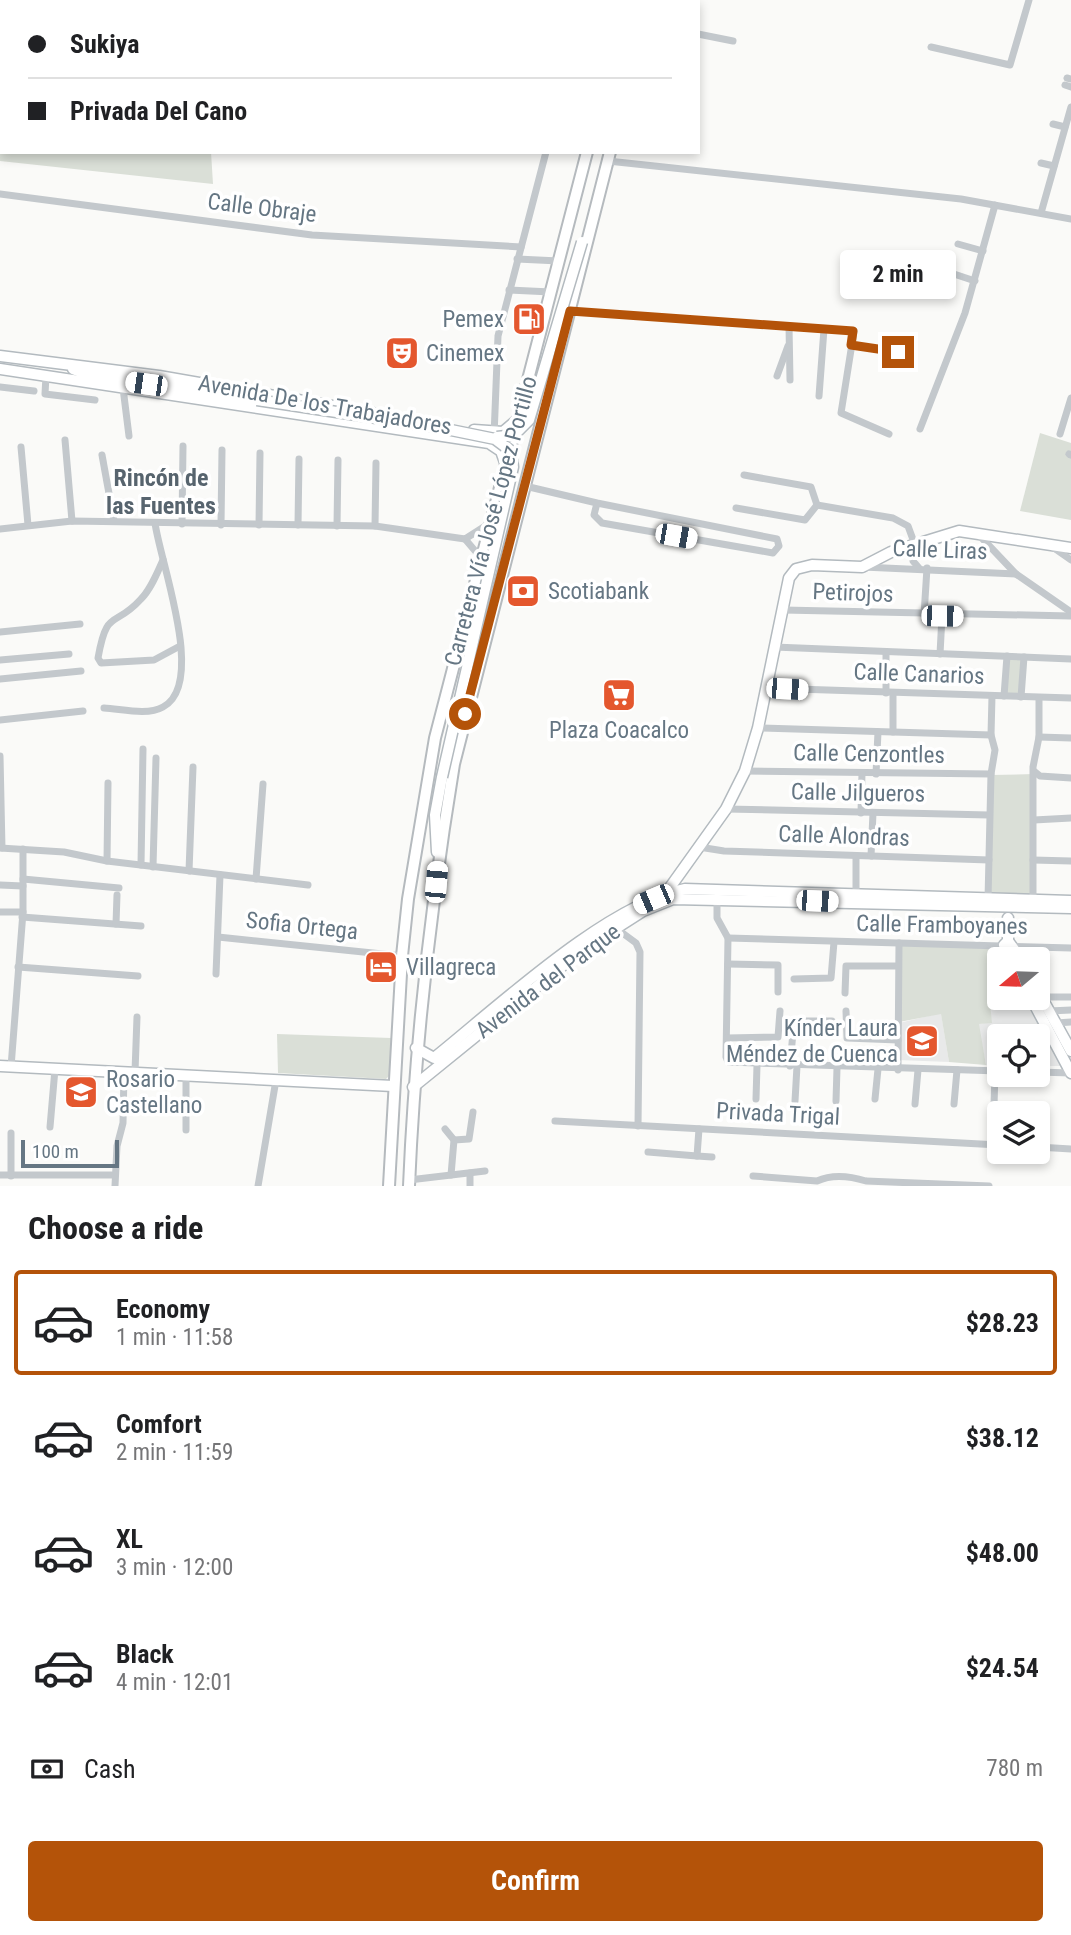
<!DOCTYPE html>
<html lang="en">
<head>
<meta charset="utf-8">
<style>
	body { margin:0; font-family:"Roboto Condensed",sans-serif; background:#f2f2f2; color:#202124; height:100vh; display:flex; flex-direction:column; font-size:26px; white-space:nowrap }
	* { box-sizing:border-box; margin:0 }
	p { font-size:23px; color:#757577 }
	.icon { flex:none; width:38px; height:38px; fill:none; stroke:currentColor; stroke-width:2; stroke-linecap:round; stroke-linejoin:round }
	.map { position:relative; height:1186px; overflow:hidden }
	.sheet { display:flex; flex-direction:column; background:#fff; flex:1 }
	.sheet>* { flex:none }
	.guide { position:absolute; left:0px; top:0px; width:700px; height:154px; box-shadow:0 4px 10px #0003; display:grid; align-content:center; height:154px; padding:0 28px; background:#fff }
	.needle { width:46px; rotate:251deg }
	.controls { position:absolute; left:987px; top:947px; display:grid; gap:14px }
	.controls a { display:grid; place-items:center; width:63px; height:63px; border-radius:7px; background:#fff; box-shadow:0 4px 10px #0003; font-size:35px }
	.scale { position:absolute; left:21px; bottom:18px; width:98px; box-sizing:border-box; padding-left:7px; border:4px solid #657683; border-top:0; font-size:19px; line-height:24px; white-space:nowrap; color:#657683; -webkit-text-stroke:5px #fff; paint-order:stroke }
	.end { position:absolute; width:32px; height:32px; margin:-16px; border:9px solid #b45309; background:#fff; box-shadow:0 0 0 4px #fff }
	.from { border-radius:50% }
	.bubble { position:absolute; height:49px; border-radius:7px; background:#fff; box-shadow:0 4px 10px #0003; font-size:23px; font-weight:700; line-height:49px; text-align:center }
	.car { position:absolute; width:21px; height:42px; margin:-21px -10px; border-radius:9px; box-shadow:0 0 5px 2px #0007; background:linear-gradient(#fff 24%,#345 0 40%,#fff 0 76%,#345 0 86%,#fff 0) }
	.guide b { display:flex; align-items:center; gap:24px; height:66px; font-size:26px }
	.guide b+b { border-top:2px solid #e0e0e0 }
	.guide i { width:18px; height:18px; background:#202124 }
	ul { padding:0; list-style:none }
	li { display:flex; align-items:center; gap:21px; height:105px; margin:0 14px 10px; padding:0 14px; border:4px solid transparent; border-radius:7px }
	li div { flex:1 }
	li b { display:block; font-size:26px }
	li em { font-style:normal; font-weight:700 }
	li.on { border-color:#b45309 }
	li>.icon { width:63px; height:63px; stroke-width:1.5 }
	h2 { padding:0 28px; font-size:32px; line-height:84px }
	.pay { display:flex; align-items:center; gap:18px; height:77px; padding:0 28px; font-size:26px }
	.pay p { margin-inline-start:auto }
	.primary-button { display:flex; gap:14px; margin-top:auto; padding:14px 28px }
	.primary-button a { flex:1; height:80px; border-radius:7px; background:#b45309; color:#fff; font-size:28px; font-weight:700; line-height:80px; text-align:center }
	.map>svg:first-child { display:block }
	.built { fill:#e8e9e9 }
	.green { fill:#dadfd7 }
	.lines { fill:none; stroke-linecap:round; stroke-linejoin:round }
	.secondary-casing { stroke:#b3babf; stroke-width:13 }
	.primary-casing { stroke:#b5babe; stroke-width:14 }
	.street { stroke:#c3c8cc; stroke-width:7 }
	.secondary { stroke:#fff; stroke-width:10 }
	.primary { stroke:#fff; stroke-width:10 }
	.secondary-bridge-casing { stroke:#b3babf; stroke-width:13; stroke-linecap:butt }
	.secondary-bridge { stroke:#fff; stroke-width:10 }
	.route { stroke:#b45309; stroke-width:9 }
	.labels { text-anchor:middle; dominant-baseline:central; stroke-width:7; stroke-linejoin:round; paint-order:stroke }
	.street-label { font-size:23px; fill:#657683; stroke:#fff }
	.poi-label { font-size:23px; fill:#657683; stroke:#fff; text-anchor:start }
	.neighbourhood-label { font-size:24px; font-weight:bold; fill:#57646e; stroke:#fff }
</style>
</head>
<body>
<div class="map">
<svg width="1071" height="1186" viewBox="0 0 1071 1186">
	<rect width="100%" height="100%" fill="#fafaf8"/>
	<g class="built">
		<polygon points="1023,998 1063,1066 1038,1066 1038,1036 999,1036 999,1065 986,1065 978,1024 991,1022 990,1003"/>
		<polygon points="941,1013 949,1062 898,1060 899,1023"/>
	</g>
	<g class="green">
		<polygon points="0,98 2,152 211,152 213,184 0,161"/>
		<polygon points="1040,433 1071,443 1071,520 1020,511"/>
		<polygon points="1007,656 1024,657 1021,697 1004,696"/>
		<polygon points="1035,774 1033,900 988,899 992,775"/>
		<polygon points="899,943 996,948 1002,959 999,998 1020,998 990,1003 992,1023 979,1024 986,1065 949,1062 941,1014 899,1022"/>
		<polygon points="277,1034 391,1038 390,1075 386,1079 278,1073"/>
	</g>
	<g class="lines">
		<g class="secondary-casing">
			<g id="secondary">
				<polyline points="0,356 159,376 373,413"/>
				<polyline points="0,369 489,443 501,451 506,465"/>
				<polyline points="73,369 91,376 257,400"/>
				<polyline points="474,430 503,432 517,420"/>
				<polyline points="437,852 435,815 442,777"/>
				<polyline points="666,893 726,809 745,771 758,728 789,578 796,569 812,565 862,567 891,552 959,531 1071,548"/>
				<polyline points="1008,918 1008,941 1004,945 1011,959"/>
				<polyline points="1008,941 1021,959"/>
				<polyline points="1038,991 1071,1051"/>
				<polyline points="1031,998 1071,1073"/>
				<path d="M416,1048L434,1058C499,1006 606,905 685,889L1071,901"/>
				<polyline points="0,1066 393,1086"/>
				<polyline points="413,1087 582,950 643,911 673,899 1071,908"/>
			</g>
		</g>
		<g class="primary-casing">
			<g id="primary">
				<polyline points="626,2 627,0"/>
				<polyline points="649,2 649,0"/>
				<polyline points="389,1186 402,956 408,899 435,738 587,152"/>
				<path d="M409,1186C415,1044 431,904 454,764L610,152"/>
			</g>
		</g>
		<g class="street">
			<polyline points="204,0 233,2"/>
			<polyline points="106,2 106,0"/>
			<polyline points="158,2 158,0"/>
			<polyline points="189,2 189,0"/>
			<polyline points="247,2 247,0"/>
			<polyline points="281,2 281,0"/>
			<polyline points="316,2 316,0"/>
			<polyline points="354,2 354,0"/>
			<polyline points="377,2 377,0"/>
			<polyline points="397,2 432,0"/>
			<polyline points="590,2 590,0"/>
			<polyline points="698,34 733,41"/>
			<polyline points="931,47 1010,65 1029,0"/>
			<polyline points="1067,78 1071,79"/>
			<polyline points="1065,85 1071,87"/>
			<polyline points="0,99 2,99"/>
			<polyline points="1053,124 1065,127"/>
			<polyline points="608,161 961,199 1071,219"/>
			<polyline points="1041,163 1054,166"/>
			<polyline points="0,194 312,235 521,247"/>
			<polyline points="1041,213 1071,107"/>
			<polyline points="958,244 983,251"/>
			<polyline points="517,259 559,261"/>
			<polyline points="951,273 975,281"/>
			<polyline points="509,290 551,292"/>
			<polyline points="570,311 854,331 841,413 889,434"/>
			<polyline points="789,326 790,380"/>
			<polyline points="851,345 897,352"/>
			<polyline points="46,376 45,394 95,400"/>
			<polyline points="777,376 788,346"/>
			<polyline points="0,387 34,391"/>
			<polyline points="123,388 129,436"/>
			<polyline points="819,396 824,329"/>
			<polyline points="920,429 965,313 995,205"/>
			<polyline points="1060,434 1071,398"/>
			<polyline points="494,436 498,336 546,152"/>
			<polyline points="65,440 72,521"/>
			<polyline points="21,447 28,525"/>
			<polyline points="1069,454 1071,455"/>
			<polyline points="102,455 114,521"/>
			<polyline points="525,486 597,503 594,515 602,523 773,553 779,546 777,539 597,503"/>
			<polyline points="817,505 893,518 908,526 915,545 913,561 919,568"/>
			<polyline points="736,508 805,520 817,505 811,487 744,475"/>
			<polyline points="182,524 183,446"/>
			<polyline points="221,525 222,450"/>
			<polyline points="259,525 260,453"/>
			<polyline points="298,525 299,459"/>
			<polyline points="337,526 338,460"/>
			<polyline points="375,526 376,463"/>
			<polyline points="0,529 72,521 375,526 465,539 490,523"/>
			<polyline points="979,535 1016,574 1071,612"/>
			<polyline points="465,539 482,559"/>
			<polyline points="1051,546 1071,560"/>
			<path d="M163,560C157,573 151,589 141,599C114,629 107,607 98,658L101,663L154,660L180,646"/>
			<polyline points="863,567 1016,574"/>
			<polyline points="783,610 1071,616"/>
			<polyline points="924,615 927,568"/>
			<polyline points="0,632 80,624"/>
			<polyline points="774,647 1071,659"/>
			<polyline points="940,654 942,616"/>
			<polyline points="0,660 69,654"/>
			<polyline points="0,679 81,671"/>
			<polyline points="766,688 1071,698"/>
			<polyline points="886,693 886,652"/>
			<polyline points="1004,696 1007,656"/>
			<polyline points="1021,697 1024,657"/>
			<path d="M104,708C122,709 147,716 163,707C207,684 160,562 155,523"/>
			<polyline points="0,720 83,711"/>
			<polyline points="758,728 991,735"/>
			<polyline points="893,732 893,693"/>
			<polyline points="1039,737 1071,738"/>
			<polyline points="0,756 2,848"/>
			<polyline points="745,771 991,774"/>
			<polyline points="1035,772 1040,776 1071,778"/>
			<polyline points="876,774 878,732"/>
			<polyline points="726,809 989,815"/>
			<polyline points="861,813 862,773"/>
			<polyline points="1034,820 1071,818"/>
			<polyline points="699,847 724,851 989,860"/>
			<polyline points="0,848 64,852 107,861 308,885"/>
			<polyline points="871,856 873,813"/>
			<polyline points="1033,860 1071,861"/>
			<polyline points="107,861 108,783"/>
			<polyline points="141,865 143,749"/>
			<polyline points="153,867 156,758"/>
			<polyline points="189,871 193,767"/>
			<polyline points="23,879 119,888"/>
			<polyline points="256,879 263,784"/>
			<polyline points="0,885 23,886"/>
			<polyline points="856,895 856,856"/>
			<polyline points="717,898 717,918 728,938 726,1057 728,1062 999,1071"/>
			<polyline points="988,899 991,774 995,750 991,735 992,696"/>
			<polyline points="1033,900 1033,767 1039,737 1039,698"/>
			<polyline points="0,912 23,912"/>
			<polyline points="22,917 141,926"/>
			<polyline points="116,924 117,895"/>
			<polyline points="613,926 636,943 640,952 638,1126"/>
			<polyline points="218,937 402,956"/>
			<polyline points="728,938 1071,948"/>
			<polyline points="728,964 778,965 778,992"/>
			<polyline points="18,967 138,976"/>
			<polyline points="216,974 220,875"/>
			<polyline points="794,979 831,978 834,942"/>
			<polyline points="845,993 846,966 898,966"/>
			<polyline points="1041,997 1071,997"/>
			<polyline points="846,1011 847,1038 898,1040"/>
			<polyline points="1049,1011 1071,1010"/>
			<polyline points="1056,1023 1071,1022"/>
			<polyline points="727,1038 778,1037 780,1011"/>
			<polyline points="790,1066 794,1021 832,1021"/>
			<polyline points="11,1067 23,912 23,849"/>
			<polyline points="898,1070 899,943"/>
			<polyline points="135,1072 137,1017"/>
			<polyline points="1038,1072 1071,1073"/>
			<polyline points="756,1099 757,1065"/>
			<polyline points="875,1099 878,1069"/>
			<polyline points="795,1101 797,1066"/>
			<polyline points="836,1101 837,1068"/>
			<polyline points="915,1104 918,1070"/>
			<polyline points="954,1104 957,1070"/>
			<polyline points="994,1106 995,1071"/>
			<polyline points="555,1121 999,1145"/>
			<polyline points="50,1127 55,1069"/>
			<polyline points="445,1129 454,1140 451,1175"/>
			<polyline points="186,1130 186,1075"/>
			<polyline points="454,1140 469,1139 473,1112"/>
			<polyline points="1038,1147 1071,1149"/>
			<polyline points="648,1152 697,1156 699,1129"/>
			<polyline points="697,1156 712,1157"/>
			<polyline points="0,1175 115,1175"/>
			<polyline points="11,1176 11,1133"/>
			<path d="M753,1176L817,1181C832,1174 850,1176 866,1181L989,1186"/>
			<polyline points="409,1180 485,1171"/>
			<polyline points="115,1186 117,1146 123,1123 124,1072"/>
			<polyline points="258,1186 276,1080"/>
			<polyline points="470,1186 470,1173"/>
		</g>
		<use href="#secondary" class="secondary"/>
		<use href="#primary" class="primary"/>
		<g class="secondary-bridge-casing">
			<g id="secondary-bridge">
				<polyline points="257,400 436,427 495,439 511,451 513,467 442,777"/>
				<polyline points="497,437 514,435 529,420 582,242"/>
			</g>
		</g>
		<use href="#secondary-bridge" class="secondary-bridge"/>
	</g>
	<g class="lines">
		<polyline class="route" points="465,714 570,311 853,331 851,345 898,352"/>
	</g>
	<defs>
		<g id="fuel-square" transform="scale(1.75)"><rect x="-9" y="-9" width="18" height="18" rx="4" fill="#e4572e" stroke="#fff"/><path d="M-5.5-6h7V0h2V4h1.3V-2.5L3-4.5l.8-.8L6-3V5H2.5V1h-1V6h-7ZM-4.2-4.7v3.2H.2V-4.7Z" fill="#fff"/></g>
		<g id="theatre-square" transform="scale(1.75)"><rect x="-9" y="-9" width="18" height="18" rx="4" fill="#e4572e" stroke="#fff"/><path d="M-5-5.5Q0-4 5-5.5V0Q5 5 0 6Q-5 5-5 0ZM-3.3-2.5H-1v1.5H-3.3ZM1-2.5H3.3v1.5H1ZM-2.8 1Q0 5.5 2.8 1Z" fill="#fff"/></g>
		<g id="bank-square" transform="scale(1.75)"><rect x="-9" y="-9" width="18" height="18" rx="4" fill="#e4572e" stroke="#fff"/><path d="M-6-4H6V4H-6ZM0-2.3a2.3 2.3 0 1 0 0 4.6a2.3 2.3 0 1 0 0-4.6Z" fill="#fff"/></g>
		<g id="supermarket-square" transform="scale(1.75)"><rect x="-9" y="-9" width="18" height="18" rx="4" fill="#e4572e" stroke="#fff"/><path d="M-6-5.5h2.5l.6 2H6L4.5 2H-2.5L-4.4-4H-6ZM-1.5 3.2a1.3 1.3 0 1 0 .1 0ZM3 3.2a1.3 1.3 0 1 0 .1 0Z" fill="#fff"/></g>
		<g id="hotel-square" transform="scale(1.75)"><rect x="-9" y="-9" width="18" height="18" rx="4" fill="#e4572e" stroke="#fff"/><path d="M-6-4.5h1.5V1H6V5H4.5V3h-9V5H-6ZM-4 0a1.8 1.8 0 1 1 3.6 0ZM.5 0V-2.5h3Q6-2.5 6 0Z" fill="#fff"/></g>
		<g id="school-square" transform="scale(1.75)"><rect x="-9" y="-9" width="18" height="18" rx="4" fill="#e4572e" stroke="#fff"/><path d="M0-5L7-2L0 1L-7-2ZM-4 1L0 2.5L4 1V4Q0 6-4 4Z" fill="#fff"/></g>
	</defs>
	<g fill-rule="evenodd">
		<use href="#fuel-square" x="529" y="319"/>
		<use href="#theatre-square" x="402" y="353"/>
		<use href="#bank-square" x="523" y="591"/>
		<use href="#supermarket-square" x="619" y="695"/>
		<use href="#hotel-square" x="381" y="967"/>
		<use href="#school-square" x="922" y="1041"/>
		<use href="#school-square" x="81" y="1092"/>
	</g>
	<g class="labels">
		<g class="street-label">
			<text transform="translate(262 208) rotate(7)">Calle Obraje</text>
			<text transform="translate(325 405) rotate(10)">Avenida De los Trabajadores</text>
			<text transform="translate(491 521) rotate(-75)">Carretera Vía José López Portillo</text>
			<text transform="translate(940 550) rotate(2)">Calle Liras</text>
			<text transform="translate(853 593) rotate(2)">Petirojos</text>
			<text transform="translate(919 674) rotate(2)">Calle Canarios</text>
			<text transform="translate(869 754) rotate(1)">Calle Cenzontles</text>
			<text transform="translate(858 793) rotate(1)">Calle Jilgueros</text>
			<text transform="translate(844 836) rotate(2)">Calle Alondras</text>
			<text transform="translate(942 925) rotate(1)">Calle Framboyanes</text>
			<text transform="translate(302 926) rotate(6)">Sofia Ortega</text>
			<text transform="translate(548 981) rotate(-37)">Avenida del Parque</text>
			<text transform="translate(778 1114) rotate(3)">Privada Trigal</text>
		</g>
		<g class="poi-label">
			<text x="504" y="319" text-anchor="end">Pemex</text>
			<text x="426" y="353">Cinemex</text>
			<text x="548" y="591">Scotiabank</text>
			<text x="619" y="730" text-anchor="middle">Plaza Coacalco</text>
			<text x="406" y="967">Villagreca</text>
			<text x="898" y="1028" text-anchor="end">Kínder Laura<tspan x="898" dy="26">Méndez de Cuenca</tspan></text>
			<text x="106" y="1079">Rosario<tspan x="106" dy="26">Castellano</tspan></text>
		</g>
		<g class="neighbourhood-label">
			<text x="161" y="478">Rincón de<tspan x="161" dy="28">las Fuentes</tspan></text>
		</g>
	</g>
</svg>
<div class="controls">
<a><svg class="needle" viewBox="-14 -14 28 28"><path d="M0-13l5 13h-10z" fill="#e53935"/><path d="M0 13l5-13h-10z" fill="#757577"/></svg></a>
<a><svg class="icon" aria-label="locate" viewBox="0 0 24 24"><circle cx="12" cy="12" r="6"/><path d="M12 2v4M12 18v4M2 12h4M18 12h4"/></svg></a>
<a><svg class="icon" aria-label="layers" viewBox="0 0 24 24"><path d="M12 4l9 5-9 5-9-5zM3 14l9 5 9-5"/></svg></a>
</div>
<div class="scale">100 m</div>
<i class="end from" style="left:465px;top:714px"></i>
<i class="end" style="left:898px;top:352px"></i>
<div class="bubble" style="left:840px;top:250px;width:116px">2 min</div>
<i class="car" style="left:146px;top:384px;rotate:278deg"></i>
<i class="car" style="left:676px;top:536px;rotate:100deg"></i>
<i class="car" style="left:942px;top:616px;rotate:91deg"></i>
<i class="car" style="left:787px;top:689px;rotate:93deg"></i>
<i class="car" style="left:436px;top:882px;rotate:5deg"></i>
<i class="car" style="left:653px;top:899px;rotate:247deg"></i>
<i class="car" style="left:817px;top:901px;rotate:92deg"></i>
<div class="guide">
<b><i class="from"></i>Sukiya</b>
<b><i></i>Privada Del Cano</b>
</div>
</div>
<section class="sheet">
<h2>Choose a ride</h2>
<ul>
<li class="on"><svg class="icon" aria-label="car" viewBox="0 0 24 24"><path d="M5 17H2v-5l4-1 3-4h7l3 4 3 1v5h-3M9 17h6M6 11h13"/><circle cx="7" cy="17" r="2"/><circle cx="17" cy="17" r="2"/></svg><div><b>Economy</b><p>1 min · 11:58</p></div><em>$28.23</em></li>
<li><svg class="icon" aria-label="car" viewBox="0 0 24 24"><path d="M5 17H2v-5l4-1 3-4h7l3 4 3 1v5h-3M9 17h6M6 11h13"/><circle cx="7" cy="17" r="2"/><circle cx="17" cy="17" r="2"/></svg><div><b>Comfort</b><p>2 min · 11:59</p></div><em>$38.12</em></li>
<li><svg class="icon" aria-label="car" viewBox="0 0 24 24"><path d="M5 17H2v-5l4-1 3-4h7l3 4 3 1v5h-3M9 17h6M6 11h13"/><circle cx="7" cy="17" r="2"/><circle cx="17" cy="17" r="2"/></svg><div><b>XL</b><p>3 min · 12:00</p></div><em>$48.00</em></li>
<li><svg class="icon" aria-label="car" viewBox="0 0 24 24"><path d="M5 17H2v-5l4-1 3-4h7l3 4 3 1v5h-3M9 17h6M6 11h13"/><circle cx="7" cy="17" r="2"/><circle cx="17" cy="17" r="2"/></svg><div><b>Black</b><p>4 min · 12:01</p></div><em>$24.54</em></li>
</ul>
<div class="pay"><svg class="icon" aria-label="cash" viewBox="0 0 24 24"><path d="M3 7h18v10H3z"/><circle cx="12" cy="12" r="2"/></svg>Cash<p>780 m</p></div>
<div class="primary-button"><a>Confirm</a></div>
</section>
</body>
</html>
